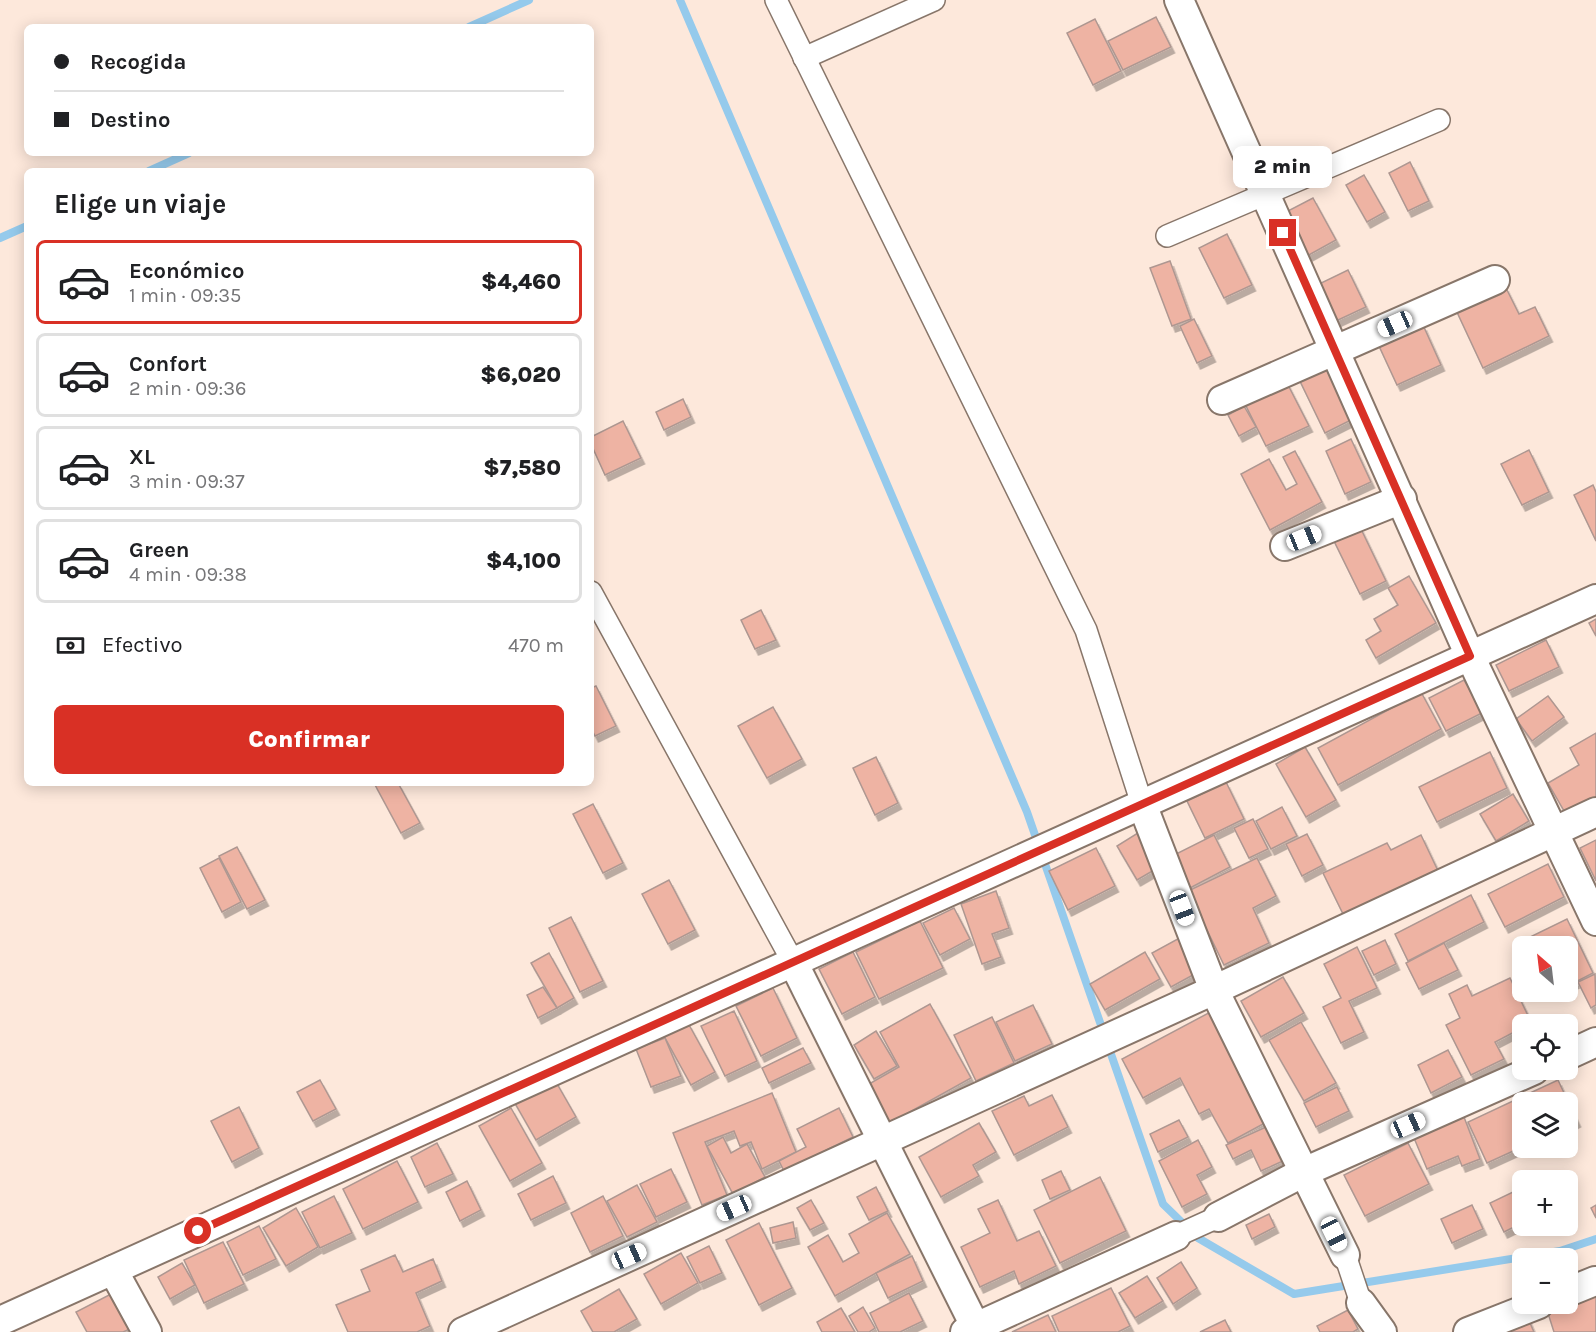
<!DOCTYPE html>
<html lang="es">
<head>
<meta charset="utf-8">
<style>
	body { margin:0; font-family:Karla,sans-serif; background:#f6f6f6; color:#202124; height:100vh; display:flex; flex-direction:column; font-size:22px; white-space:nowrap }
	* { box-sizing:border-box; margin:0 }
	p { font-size:20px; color:#757577 }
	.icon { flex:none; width:33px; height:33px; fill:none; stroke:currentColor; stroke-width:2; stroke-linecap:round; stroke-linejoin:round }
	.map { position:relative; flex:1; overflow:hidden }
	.sheet { position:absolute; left:24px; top:168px; width:570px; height:618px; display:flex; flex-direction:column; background:#fff; border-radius:9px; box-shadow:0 3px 15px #0003 }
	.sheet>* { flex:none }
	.hud { position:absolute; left:24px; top:24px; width:570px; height:132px; border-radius:9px; box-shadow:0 3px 15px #0003; display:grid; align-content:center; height:132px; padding:0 30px; background:#fff }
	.needle { width:39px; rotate:332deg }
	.buttons { position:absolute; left:1512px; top:936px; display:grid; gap:12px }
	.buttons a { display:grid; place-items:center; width:66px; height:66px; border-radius:9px; background:#fff; box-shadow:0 3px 15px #0003; font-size:30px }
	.end { position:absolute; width:27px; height:27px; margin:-14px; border:8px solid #d93025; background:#fff; box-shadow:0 0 0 3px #fff }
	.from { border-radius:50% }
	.bubble { position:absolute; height:42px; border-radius:9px; background:#fff; box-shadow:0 3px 15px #0003; font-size:20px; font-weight:800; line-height:42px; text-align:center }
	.car { position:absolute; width:18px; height:36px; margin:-18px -9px; border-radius:8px; box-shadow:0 0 4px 2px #0007; background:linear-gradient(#fff 24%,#345 0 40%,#fff 0 76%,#345 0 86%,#fff 0) }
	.hud b { display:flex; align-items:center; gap:21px; height:57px; font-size:22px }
	.hud b+b { border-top:2px solid #e0e0e0 }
	.hud i { width:15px; height:15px; background:#202124 }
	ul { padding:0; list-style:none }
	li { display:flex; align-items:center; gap:18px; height:84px; margin:0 12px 9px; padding:0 18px; border:3px solid #e0e0e0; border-radius:9px }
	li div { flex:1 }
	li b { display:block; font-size:22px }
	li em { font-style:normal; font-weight:800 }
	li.active { border-color:#d93025 }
	li>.icon { width:54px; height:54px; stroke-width:1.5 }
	h2 { padding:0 30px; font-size:27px; line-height:72px }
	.pay { display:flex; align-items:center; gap:15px; height:66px; padding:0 30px; font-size:22px }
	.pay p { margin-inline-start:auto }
	.button { display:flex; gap:12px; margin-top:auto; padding:12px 30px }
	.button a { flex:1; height:69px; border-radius:9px; background:#d93025; color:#fff; font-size:24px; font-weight:800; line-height:69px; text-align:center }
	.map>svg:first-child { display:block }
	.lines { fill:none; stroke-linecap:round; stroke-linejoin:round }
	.stream { stroke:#95caec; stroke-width:8 }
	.building { fill:#eeb3a3; stroke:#ae9791; stroke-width:1.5; filter:url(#shadow) }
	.pedestrian-casing { stroke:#88766a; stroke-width:24 }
	.minor-casing { stroke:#88766a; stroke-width:32 }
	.pedestrian { stroke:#fff; stroke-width:21 }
	.minor { stroke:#fff; stroke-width:28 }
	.route { stroke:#d93025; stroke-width:8 }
</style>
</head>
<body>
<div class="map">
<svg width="1596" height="1332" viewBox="0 0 1596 1332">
	<defs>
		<filter id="shadow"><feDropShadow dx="3.5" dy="6" stdDeviation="0" flood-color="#0004"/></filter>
	</defs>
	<rect width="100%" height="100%" fill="#fde8db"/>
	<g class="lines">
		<g class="stream">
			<polyline points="680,0 1027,812 1163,1204 1198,1238 1294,1294 1560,1251 1596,1239"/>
			<polyline points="469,27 529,0"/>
			<polyline points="149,171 189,153"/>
			<polyline points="0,238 27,226"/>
		</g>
	</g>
	<g class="building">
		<polygon points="1156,17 1171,47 1123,70 1108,41"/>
		<polygon points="1095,19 1121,71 1093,85 1067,33"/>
		<polygon points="1410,162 1429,201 1408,211 1389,173"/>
		<polygon points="1364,175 1385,212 1367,222 1346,185"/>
		<polygon points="1313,198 1336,240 1307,256 1284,213"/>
		<polygon points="1227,234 1252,285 1224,298 1199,248"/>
		<polygon points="1170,261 1191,319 1172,326 1150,268"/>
		<polygon points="1348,270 1366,307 1336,321 1319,284"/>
		<polygon points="1505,286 1519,314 1535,307 1549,336 1483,368 1456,310"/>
		<polygon points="1194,319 1212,356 1197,363 1180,326"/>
		<polygon points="1423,325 1441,365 1397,385 1379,346"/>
		<polygon points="1323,362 1351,420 1325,433 1297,375"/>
		<polygon points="1287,383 1309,426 1266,446 1245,404"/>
		<polygon points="683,399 691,417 664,430 656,412"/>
		<polygon points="1244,406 1256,427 1239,436 1228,415"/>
		<polygon points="623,421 641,458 605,475 591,444 591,437"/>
		<polygon points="1351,439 1371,482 1345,494 1326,451"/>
		<polygon points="1529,450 1549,492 1522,505 1501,464"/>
		<polygon points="1295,451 1322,502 1270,530 1241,474 1269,459 1286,490 1297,484 1283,457"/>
		<polygon points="1593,485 1596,492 1596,541 1574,495"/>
		<polygon points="1360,527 1386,581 1360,594 1333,539"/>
		<polygon points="1409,576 1436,623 1376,658 1366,640 1381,631 1374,619 1398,605 1388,588"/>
		<polygon points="761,610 776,640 755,649 741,620"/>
		<polygon points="1596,619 1596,636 1589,623"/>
		<polygon points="1546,640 1559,667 1509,691 1496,665"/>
		<polygon points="1464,680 1482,713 1446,731 1429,698"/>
		<polygon points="596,686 616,726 595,736 591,728 591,688"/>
		<polygon points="1421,692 1441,729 1338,785 1318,748"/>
		<polygon points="1548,696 1564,717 1532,741 1516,719"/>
		<polygon points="773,707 802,759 767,778 738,726"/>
		<polygon points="1596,733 1596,800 1567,816 1548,783 1579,765 1570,748"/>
		<polygon points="1305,747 1336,800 1306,817 1276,764"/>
		<polygon points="1490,752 1507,788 1437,822 1419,787"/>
		<polygon points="876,757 898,803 875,815 853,768"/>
		<polygon points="1226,782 1244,819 1205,838 1187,801"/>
		<polygon points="374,783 398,783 420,823 401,833"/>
		<polygon points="1513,794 1529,821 1496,841 1480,814"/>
		<polygon points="593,804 623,863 603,873 573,814"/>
		<polygon points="1282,807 1297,836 1271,849 1256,821"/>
		<polygon points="1253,819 1268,849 1249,858 1234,828"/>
		<polygon points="1141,831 1161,866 1137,880 1117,846"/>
		<polygon points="1307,834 1323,865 1302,876 1286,844"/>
		<polygon points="1214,835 1230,867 1190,888 1174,855"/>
		<polygon points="1421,835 1439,873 1345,918 1323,873 1387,843 1391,850"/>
		<polygon points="1596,840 1596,881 1580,848"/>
		<polygon points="237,847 265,900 247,909 219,856"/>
		<polygon points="1096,848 1115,886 1068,910 1049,871"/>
		<polygon points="219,858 241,902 222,912 200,868"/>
		<polygon points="1257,858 1276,896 1253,908 1269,943 1224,965 1188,891"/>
		<polygon points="1548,864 1564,897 1505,927 1488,894"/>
		<polygon points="669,880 695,930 668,944 642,894"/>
		<polygon points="996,891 1009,928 992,934 1001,957 982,964 961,904"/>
		<polygon points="1471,895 1484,922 1408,961 1395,934"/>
		<polygon points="954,908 970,939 940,955 923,923"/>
		<polygon points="571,917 603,981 580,992 549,928"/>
		<polygon points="1567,919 1593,973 1568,986 1568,946 1535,946 1530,937"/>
		<polygon points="920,921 943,968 879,999 856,952"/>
		<polygon points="1185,935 1204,969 1171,987 1152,953"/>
		<polygon points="1385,940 1396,964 1374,975 1362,951"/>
		<polygon points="1444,943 1458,970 1419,989 1406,963"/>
		<polygon points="1357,947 1377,988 1349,1001 1364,1032 1341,1043 1323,1007 1341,998 1324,964"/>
		<polygon points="853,952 875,997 842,1014 819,969"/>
		<polygon points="1145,952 1160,979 1105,1010 1090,984"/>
		<polygon points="549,953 574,998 557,1008 531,963"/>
		<polygon points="1595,974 1596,1005 1591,1008 1578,982"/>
		<polygon points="1283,977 1304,1013 1261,1037 1241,1001"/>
		<polygon points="1510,978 1532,1024 1522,1024 1522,1028 1495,1042 1504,1059 1471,1075 1446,1025 1460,1018 1449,994 1467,985 1472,996"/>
		<polygon points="543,987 557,1008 538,1018 527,995"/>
		<polygon points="773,988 797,1038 761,1056 736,1006"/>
		<polygon points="930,1004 971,1078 890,1123 869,1084 899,1067 880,1032"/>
		<polygon points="1033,1005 1052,1044 1015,1061 996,1022"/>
		<polygon points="1218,1008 1276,1117 1228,1143 1209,1109 1199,1114 1180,1078 1143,1098 1122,1059"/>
		<polygon points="734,1011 757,1061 725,1076 701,1026"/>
		<polygon points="992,1017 1014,1063 976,1081 954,1035"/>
		<polygon points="1301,1022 1336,1083 1304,1101 1269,1040"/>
		<polygon points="688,1023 715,1072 691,1085 664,1036"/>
		<polygon points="876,1031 897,1066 874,1079 854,1045"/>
		<polygon points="665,1038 681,1076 651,1087 636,1049"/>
		<polygon points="803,1048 811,1063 769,1083 762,1068"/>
		<polygon points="1448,1050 1462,1077 1431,1093 1418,1065"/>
		<polygon points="552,1075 576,1117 536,1140 512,1098"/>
		<polygon points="320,1080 336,1109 313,1121 297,1092"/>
		<polygon points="1558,1080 1577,1121 1568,1126 1568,1102 1522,1102 1522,1147 1487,1163 1468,1122"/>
		<polygon points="1337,1087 1349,1111 1316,1127 1304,1103"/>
		<polygon points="772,1093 796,1152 762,1169 751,1142 740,1146 734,1131 705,1142 727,1195 702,1205 673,1133"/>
		<polygon points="1052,1095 1068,1127 1014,1155 992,1111 1024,1096 1029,1106"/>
		<polygon points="239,1107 259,1148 232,1162 211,1121"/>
		<polygon points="511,1108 542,1163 510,1181 479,1126"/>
		<polygon points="839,1108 853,1137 784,1171 779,1161 806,1147 797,1129"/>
		<polygon points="1464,1117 1480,1159 1462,1166 1458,1156 1427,1169 1414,1138"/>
		<polygon points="1179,1120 1188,1137 1158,1152 1150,1134"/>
		<polygon points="979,1123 996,1152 973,1165 979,1176 941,1197 919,1157"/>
		<polygon points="1266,1127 1283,1161 1261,1171 1251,1150 1233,1159 1226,1145"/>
		<polygon points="723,1137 731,1153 747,1144 765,1177 733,1194 707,1146"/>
		<polygon points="1198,1140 1212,1167 1197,1175 1207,1194 1182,1207 1159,1161"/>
		<polygon points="437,1143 453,1174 425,1187 411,1157"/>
		<polygon points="1408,1143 1429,1184 1365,1216 1344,1175"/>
		<polygon points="397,1161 418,1202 363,1229 343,1189"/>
		<polygon points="671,1169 687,1202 656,1217 640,1184"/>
		<polygon points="1061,1171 1070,1190 1050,1199 1042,1180"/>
		<polygon points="553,1176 566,1203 531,1220 518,1194"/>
		<polygon points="1100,1177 1126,1231 1060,1263 1034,1210"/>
		<polygon points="467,1181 481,1210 460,1221 446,1192"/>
		<polygon points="637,1185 657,1222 627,1237 607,1201"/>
		<polygon points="876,1187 888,1211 869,1220 857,1197"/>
		<polygon points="1513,1192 1522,1211 1522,1223 1504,1232 1490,1203"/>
		<polygon points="334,1196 352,1233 320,1248 302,1212"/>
		<polygon points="603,1196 623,1236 590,1252 571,1213"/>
		<polygon points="811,1200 824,1223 810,1230 797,1208"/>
		<polygon points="998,1200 1017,1241 1039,1231 1056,1266 1019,1284 1014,1271 980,1287 961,1247 990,1233 978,1209"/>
		<polygon points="1472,1205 1483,1229 1452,1243 1441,1219"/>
		<polygon points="1596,1205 1596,1218 1591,1208"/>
		<polygon points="296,1208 318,1247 286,1266 263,1228"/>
		<polygon points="887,1213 910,1254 835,1296 808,1247 828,1235 843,1262 859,1253 849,1234"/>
		<polygon points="1269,1214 1275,1227 1252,1239 1246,1225"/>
		<polygon points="793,1222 796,1238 773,1243 770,1228"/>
		<polygon points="759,1223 792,1288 759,1305 726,1240"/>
		<polygon points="259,1226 276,1259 243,1275 227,1242"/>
		<polygon points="223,1242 244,1284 204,1303 184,1260"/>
		<polygon points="709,1246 722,1273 700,1283 687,1257"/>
		<polygon points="681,1253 698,1283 661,1304 644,1274"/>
		<polygon points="395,1255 403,1272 433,1259 442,1281 416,1293 430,1326 417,1332 348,1332 336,1305 370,1291 361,1270"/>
		<polygon points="912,1256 923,1281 888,1298 876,1273"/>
		<polygon points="1181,1262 1197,1288 1173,1304 1157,1278"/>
		<polygon points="182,1263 195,1285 170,1299 158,1277"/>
		<polygon points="1147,1276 1163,1301 1135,1318 1119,1293"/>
		<polygon points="1111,1288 1130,1326 1118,1332 1059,1332 1052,1316"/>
		<polygon points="619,1289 637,1319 614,1332 593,1332 581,1311"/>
		<polygon points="1596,1291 1596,1332 1554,1332 1546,1307 1557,1304 1568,1304"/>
		<polygon points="909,1293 923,1321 900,1332 879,1332 870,1313"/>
		<polygon points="111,1294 130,1329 123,1332 87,1332 76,1312"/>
		<polygon points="863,1307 875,1328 869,1332 858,1332 849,1316"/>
		<polygon points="841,1308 855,1332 822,1332 817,1322"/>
		<polygon points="1348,1310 1358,1329 1353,1332 1320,1332 1317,1326"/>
		<polygon points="1526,1314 1534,1332 1507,1332 1504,1324"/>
		<polygon points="1048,1315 1056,1332 1012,1332"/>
		<polygon points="1225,1320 1231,1332 1200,1332"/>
	</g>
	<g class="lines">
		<g class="pedestrian-casing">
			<g id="pedestrian">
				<polyline points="776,0 1086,630 1142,804"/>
				<polyline points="804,58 934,0"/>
				<polyline points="1167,236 1439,120"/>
				<polyline points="591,592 793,962"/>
				<polyline points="1176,1236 1218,1217"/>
				<polyline points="1345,1255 1361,1303"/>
			</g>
		</g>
		<g class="minor-casing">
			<g id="minor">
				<polyline points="1179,0 1470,656 1596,921"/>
				<polyline points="1222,400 1495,280"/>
				<polyline points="1285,546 1402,499"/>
				<polyline points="1142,804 1214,990 1345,1255"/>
				<polyline points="793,962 978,1332"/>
				<polyline points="1568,1055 1596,1042"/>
				<polyline points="1218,1217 1304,1172 1534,1070"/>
				<polyline points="113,1270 147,1332"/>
				<polyline points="1568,1292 1595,1281"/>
				<polyline points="1361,1303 1382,1332"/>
				<polyline points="0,1321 1596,599"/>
				<polyline points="463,1332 1214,990 1596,812"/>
				<polyline points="965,1332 1176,1236"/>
				<polyline points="1468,1332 1539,1304"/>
			</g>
		</g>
		<use href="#pedestrian" class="pedestrian"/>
		<use href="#minor" class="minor"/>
	</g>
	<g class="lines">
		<polyline class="route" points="198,1231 1470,656 1283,233"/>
	</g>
</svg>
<div class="buttons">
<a><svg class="needle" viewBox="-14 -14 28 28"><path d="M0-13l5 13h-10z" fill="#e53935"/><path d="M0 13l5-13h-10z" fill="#757577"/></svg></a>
<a><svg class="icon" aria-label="locate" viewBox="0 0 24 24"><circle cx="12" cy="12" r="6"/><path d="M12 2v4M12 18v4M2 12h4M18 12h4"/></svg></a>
<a><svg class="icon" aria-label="layers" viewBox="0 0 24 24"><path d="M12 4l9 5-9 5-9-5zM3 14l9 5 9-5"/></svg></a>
<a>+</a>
<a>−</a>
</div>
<i class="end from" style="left:198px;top:1231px"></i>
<i class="end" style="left:1283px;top:233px"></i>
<div class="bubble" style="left:1233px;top:146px;width:99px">2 min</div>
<i class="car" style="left:1395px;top:324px;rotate:246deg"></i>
<i class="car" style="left:1304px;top:538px;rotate:68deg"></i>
<i class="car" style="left:1182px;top:908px;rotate:159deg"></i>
<i class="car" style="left:1408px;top:1125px;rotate:66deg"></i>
<i class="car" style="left:734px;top:1208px;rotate:246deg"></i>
<i class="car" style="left:1334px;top:1234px;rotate:154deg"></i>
<i class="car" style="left:629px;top:1256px;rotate:66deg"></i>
<div class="hud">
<b><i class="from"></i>Recogida</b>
<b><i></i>Destino</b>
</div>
<section class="sheet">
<h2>Elige un viaje</h2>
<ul>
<li class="active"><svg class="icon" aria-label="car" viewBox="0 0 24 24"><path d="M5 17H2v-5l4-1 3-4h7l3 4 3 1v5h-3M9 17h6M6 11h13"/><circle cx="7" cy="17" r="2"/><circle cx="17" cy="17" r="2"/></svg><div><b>Económico</b><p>1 min · 09:35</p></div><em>$4,460</em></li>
<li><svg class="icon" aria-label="car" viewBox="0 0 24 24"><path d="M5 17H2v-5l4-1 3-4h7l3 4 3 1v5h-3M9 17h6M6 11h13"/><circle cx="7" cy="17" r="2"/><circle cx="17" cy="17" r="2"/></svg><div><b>Confort</b><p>2 min · 09:36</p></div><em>$6,020</em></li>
<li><svg class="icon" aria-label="car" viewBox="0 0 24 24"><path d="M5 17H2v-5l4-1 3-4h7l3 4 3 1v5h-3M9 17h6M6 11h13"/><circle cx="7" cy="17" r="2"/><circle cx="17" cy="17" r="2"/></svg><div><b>XL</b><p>3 min · 09:37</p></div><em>$7,580</em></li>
<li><svg class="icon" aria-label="car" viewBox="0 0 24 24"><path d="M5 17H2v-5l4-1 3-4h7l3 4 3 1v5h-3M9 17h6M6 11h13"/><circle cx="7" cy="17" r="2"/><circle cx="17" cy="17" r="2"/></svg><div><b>Green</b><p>4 min · 09:38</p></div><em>$4,100</em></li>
</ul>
<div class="pay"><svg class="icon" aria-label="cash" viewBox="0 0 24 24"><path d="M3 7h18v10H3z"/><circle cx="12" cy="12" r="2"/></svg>Efectivo<p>470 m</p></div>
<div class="button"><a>Confirmar</a></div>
</section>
</div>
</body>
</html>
